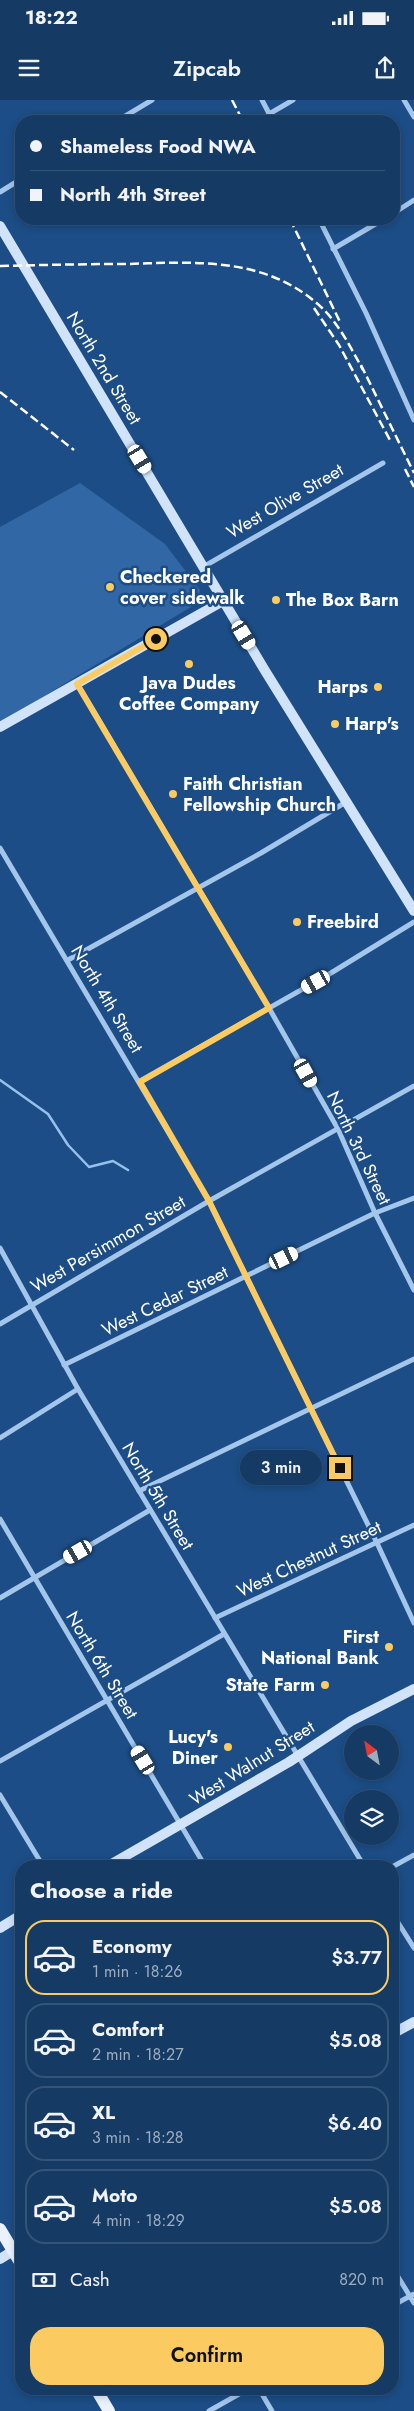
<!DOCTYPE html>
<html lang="en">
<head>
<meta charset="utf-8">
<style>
	body { margin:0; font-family:Jost,sans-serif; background:#22456d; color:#f1f3f6; height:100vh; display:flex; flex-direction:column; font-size:19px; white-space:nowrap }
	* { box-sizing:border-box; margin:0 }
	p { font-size:16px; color:#9dadbf }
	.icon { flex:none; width:28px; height:28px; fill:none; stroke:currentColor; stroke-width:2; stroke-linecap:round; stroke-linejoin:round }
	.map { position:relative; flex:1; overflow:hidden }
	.side { position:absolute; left:15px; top:1760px; width:384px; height:535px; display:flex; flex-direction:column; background:#153a64; border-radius:20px; box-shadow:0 2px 8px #0003,0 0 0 1px #345478 }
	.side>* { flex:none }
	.guide { position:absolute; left:15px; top:15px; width:385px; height:110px; border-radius:20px; box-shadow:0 2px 8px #0003,0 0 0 1px #345478; display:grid; align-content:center; height:110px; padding:0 15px; background:#153a64 }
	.needle { width:32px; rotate:328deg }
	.buttons { position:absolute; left:344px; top:1625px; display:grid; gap:10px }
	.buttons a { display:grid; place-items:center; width:55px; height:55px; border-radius:50%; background:#153a64; box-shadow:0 2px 8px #0003,0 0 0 1px #345478; font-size:25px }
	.end { position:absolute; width:22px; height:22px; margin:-11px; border:6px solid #fbcb62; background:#111; box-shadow:0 0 0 2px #111 }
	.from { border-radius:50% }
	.bubble { position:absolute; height:35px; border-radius:18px; background:#153a64; box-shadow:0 2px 8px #0003,0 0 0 1px #345478; font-size:16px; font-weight:600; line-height:35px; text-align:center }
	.car { position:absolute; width:15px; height:30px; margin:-15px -8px; border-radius:6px; box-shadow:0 0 4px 1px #0007; background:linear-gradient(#fff 24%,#345 0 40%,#fff 0 76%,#345 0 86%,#fff 0) }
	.guide b { display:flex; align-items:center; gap:18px; height:48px; font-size:19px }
	.guide b+b { border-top:1px solid #345478 }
	.guide i { width:12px; height:12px; background:#f1f3f6 }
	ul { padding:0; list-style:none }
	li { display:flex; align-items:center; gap:15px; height:75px; margin:0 10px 8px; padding:0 5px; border:2px solid #345478; border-radius:20px }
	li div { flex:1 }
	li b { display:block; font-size:19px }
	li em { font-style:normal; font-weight:600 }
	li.current { border-color:#fbcb62 }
	li>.icon { width:45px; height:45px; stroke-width:1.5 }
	h2 { padding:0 15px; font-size:22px; line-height:60px }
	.pay { display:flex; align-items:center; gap:12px; height:55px; padding:0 15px; font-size:19px }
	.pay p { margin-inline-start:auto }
	.button { display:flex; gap:10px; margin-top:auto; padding:10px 15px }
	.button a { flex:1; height:58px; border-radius:20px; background:#fbcb62; color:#111; font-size:20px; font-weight:600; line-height:58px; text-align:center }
	.status { display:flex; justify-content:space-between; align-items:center; height:35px; padding:0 25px; background:#153a64; direction:ltr }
	.status svg { height:14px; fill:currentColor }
	header { display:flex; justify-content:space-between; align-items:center; height:65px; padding:0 15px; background:#153a64; font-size:22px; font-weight:600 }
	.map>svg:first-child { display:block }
	.green { fill:#3067a4 }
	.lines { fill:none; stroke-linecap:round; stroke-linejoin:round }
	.stream { stroke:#97c1ed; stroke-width:2.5 }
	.street { stroke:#a4c6eb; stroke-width:5 }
	.secondary { stroke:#d0e3f8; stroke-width:10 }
	.primary { stroke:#e9f2fe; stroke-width:12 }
	.rail { stroke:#fff; stroke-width:2.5; stroke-dasharray:9 4; stroke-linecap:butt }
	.route { stroke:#fbcb62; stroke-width:6 }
	.poi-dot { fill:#fbcb62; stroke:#1c4d86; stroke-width:2 }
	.labels { text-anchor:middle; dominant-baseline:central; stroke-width:5; stroke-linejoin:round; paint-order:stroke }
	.street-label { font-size:18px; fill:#fff; stroke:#1c4d86 }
	.poi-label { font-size:18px; font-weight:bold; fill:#fff; stroke:#1c4d86; text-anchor:start }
</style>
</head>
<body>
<div class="status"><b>18:22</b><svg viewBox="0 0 49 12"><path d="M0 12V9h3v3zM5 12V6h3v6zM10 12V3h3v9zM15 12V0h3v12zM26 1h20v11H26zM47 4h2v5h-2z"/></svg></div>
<header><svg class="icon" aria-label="menu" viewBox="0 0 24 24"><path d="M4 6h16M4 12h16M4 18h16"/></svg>Zipcab<svg class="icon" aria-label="share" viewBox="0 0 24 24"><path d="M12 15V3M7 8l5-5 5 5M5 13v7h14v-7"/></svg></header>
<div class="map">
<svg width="414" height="2311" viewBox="0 0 414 2311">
	<rect width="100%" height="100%" fill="#1c4d86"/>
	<polygon class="green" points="80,383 165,444 200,490 199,502 0,623 0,427"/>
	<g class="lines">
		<polyline class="stream" points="0,980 48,1014 68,1045 89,1067 113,1061 128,1070"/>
		<g class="street">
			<polyline points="262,0 273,21"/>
			<polyline points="404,0 414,17"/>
			<polyline points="269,14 293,0"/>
			<polyline points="117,21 152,0"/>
			<polyline points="0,92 21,79"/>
			<polyline points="394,113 414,100"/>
			<polyline points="319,119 366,213 414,320"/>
			<polyline points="333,149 384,119"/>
			<polyline points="203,467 383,363"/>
			<polyline points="77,583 269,908 338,1029 375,1113 414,1190"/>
			<polyline points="0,748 209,1101 377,1443 414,1523"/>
			<polyline points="68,860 261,753 346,702"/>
			<polyline points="140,981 331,873 414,822"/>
			<polyline points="0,1148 78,1289 364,1766"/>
			<polyline points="0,1224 209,1101 414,986"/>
			<polyline points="64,1265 375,1113 414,1098"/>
			<polyline points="0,1338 78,1289"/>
			<polyline points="139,1391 414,1259"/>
			<polyline points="0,1419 205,1766"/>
			<polyline points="0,1498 150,1410"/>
			<polyline points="215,1518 414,1425"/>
			<polyline points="0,1661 224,1534"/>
			<polyline points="0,1695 43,1766"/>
			<polyline points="392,1767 414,1755"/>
			<polyline points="392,1813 414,1848"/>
			<polyline points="392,2167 414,2203"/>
			<polyline points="392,2206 414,2194"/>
			<polyline points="259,2289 272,2311"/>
			<polyline points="209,2311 248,2289"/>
		</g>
		<g class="secondary">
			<polyline points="0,126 264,569 414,811"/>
			<polyline points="0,627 223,501"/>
			<polyline points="108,1766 289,1662 351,1621 414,1589"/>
			<polyline points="0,1828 21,1815"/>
			<polyline points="392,1934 414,1922"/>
			<polyline points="0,2159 21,2146"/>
		</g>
		<g class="primary">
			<polyline points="0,2129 21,2164"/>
			<polyline points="96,2289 109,2311"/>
		</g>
		<g class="rail">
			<polyline points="232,0 243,21"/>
			<polyline points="290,119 341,224"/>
			<path d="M0,166C42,165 84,164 126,164C195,162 266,156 321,207C339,224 351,248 363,270"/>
			<polyline points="314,208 339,245 391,342"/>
			<polyline points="361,265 414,373"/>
			<polyline points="0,292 74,350"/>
			<polyline points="405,369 414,387"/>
		</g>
	</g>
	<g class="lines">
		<polyline class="route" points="156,539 77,584 269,908 140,982 209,1101 340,1368"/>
	</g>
	<g class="poi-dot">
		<circle cx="110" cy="487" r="5"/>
		<circle cx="276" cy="500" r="5"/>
		<circle cx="189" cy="564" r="5"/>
		<circle cx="378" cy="587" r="5"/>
		<circle cx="335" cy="624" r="5"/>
		<circle cx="173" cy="694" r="5"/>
		<circle cx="297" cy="822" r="5"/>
		<circle cx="389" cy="1547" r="5"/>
		<circle cx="325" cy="1585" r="5"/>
		<circle cx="228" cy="1647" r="5"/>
	</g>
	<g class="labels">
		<g class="street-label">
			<text transform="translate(104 268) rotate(59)">North 2nd Street</text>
			<text transform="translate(285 401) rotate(-30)">West Olive Street</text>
			<text transform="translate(107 899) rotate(59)">North 4th Street</text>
			<text transform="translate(359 1048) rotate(64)">North 3rd Street</text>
			<text transform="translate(108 1144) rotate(-30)">West Persimmon Street</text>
			<text transform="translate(165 1201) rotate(-26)">West Cedar Street</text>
			<text transform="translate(158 1396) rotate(59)">North 5th Street</text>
			<text transform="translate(309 1459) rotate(-25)">West Chestnut Street</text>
			<text transform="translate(102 1565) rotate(59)">North 6th Street</text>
			<text transform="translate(252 1663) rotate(-32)">West Walnut Street</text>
		</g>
		<g class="poi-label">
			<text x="120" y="477">Checkered<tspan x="120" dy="21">cover sidewalk</tspan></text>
			<text x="286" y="500">The Box Barn</text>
			<text x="189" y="583" text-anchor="middle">Java Dudes<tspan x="189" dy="21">Coffee Company</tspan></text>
			<text x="368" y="587" text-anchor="end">Harps</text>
			<text x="345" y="624">Harp's</text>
			<text x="183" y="684">Faith Christian<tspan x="183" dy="21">Fellowship Church</tspan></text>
			<text x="307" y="822">Freebird</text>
			<text x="379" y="1537" text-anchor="end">First<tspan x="379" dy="21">National Bank</tspan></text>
			<text x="315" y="1585" text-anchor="end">State Farm</text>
			<text x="218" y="1637" text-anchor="end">Lucy's<tspan x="218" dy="21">Diner</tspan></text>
		</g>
	</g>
</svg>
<div class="buttons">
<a><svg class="needle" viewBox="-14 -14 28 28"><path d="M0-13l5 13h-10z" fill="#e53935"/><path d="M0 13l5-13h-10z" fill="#9dadbf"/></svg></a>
<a><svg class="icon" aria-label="layers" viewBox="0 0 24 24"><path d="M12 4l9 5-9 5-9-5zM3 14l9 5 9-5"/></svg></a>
</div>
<i class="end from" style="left:156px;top:539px"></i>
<i class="end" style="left:340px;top:1368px"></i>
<div class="bubble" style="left:240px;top:1350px;width:82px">3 min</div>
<i class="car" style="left:140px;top:359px;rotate:149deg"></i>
<i class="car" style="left:244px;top:535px;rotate:149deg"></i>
<i class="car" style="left:316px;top:882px;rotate:241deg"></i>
<i class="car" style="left:306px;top:973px;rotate:151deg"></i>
<i class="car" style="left:284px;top:1158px;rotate:64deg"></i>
<i class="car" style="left:78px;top:1452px;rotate:240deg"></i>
<i class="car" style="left:143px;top:1660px;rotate:329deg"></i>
<div class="guide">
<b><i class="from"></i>Shameless Food NWA</b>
<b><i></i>North 4th Street</b>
</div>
<section class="side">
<h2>Choose a ride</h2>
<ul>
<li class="current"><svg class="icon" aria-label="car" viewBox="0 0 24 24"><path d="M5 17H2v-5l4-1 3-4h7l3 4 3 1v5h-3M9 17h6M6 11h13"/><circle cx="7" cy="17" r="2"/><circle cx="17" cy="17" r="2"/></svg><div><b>Economy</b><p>1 min · 18:26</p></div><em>$3.77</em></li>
<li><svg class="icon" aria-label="car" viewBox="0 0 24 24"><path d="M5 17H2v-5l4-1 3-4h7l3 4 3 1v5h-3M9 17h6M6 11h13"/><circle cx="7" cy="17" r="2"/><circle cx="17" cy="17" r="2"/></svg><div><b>Comfort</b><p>2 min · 18:27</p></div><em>$5.08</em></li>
<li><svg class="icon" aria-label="car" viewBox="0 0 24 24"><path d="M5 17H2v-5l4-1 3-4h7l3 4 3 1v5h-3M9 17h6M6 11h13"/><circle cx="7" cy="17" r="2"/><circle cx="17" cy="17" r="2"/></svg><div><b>XL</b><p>3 min · 18:28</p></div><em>$6.40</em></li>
<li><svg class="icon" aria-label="car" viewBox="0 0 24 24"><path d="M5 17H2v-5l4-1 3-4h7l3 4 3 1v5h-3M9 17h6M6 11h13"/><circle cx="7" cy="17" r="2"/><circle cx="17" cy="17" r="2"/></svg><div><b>Moto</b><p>4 min · 18:29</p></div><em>$5.08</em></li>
</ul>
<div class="pay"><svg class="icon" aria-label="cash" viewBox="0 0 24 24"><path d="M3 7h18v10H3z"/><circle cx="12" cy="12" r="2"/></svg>Cash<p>820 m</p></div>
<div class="button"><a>Confirm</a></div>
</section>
</div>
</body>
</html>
